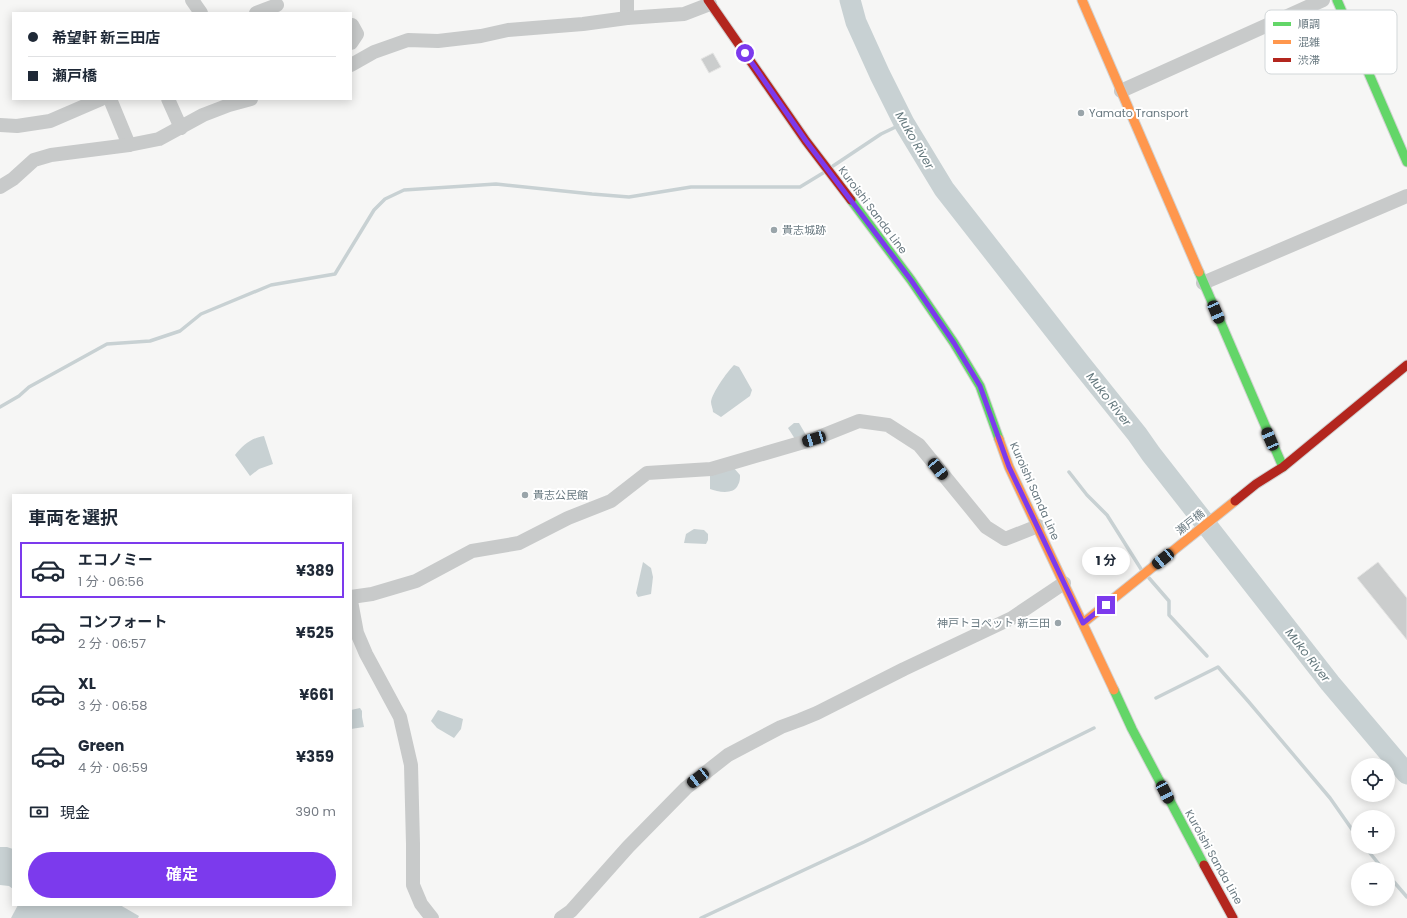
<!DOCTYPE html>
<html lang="ja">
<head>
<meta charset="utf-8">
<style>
	body { margin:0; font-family:Poppins,"Noto Sans JP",sans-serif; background:#f6f6f7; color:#1f2937; height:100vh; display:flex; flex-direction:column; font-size:15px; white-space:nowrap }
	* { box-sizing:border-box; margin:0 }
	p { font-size:13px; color:#747a83 }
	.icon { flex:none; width:22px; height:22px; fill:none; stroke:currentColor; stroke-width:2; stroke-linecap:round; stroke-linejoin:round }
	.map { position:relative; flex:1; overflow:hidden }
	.details { position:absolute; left:12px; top:494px; width:340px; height:412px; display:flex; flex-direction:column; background:#fff; border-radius:0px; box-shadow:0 2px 10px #0003 }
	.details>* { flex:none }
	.hud { position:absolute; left:12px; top:12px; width:340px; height:88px; border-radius:0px; box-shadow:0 2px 10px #0003; display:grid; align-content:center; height:88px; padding:0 16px; background:#fff }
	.tools { position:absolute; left:1351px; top:758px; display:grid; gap:8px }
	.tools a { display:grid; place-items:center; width:44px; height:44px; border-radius:50%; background:#fff; box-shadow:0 2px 10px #0003; font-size:20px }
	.end { position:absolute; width:18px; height:18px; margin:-9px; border:5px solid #7c3aed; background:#fff; box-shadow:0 0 0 2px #fff }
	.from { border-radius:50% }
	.bubble { position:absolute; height:28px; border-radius:14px; background:#fff; box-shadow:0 2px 10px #0003; font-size:13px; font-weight:700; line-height:28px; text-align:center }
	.car { position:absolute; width:12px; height:24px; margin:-12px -6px; border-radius:5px; box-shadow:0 0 3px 1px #0007; background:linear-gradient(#222 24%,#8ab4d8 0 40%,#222 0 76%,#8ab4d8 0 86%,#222 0) }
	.hud b { display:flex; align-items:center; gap:14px; height:38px; font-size:15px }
	.hud b+b { border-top:1px solid #e0e1e3 }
	.hud i { width:10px; height:10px; background:#1f2937 }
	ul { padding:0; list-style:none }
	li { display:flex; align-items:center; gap:12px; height:56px; margin:0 8px 6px; padding:0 8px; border:2px solid transparent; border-radius:0px }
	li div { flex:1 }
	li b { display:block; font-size:15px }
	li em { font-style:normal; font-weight:700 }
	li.selected { border-color:#7c3aed }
	li>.icon { width:36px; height:36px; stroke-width:1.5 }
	h2 { padding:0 16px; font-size:18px; line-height:48px }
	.pay { display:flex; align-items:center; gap:10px; height:44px; padding:0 16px; font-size:15px }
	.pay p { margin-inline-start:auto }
	.primary-button { display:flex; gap:8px; margin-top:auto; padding:8px 16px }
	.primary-button a { flex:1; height:46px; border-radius:24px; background:#7c3aed; color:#fff; font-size:16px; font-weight:700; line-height:46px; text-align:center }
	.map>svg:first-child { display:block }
	.water { fill:#c8d1d3 }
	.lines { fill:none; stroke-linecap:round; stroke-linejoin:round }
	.stream { stroke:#c8d1d3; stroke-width:3.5 }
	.river { stroke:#c8d1d3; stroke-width:21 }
	.building { fill:#cbcdcd; stroke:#e5e5e4 }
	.fast-casing { stroke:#d2d2d2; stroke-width:11 }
	.slow-casing { stroke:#d2d2d2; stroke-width:11 }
	.jam-casing { stroke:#d2d2d2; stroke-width:11 }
	.street { stroke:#c8caca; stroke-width:14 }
	.fast { stroke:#63d668; stroke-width:9 }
	.slow { stroke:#ff974d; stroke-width:9 }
	.jam { stroke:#b3261e; stroke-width:9 }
	.route { stroke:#7c3aed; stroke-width:5 }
	.poi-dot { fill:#9aa5aa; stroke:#fff; stroke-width:1.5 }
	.labels { text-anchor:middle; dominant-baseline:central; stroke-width:4; stroke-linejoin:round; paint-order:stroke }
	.poi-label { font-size:11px; fill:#697981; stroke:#fff; text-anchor:start }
	.street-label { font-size:11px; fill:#697981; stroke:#fff }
	.water-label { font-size:12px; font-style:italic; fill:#65797e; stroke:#fff }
	.key { fill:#fff; stroke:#d2d7d9; stroke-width:1 }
	.key-label { font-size:11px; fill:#697981 }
</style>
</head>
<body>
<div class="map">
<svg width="1407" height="918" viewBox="0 0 1407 918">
	<rect width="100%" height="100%" fill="#f6f6f5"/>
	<g class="water">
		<path d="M734,365L739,367L752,390L750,396L721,417L713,412C713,409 711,405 711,402C712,393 727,372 734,365Z"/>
		<polygon points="794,423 799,423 806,435 795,439 788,428"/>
		<path d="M264,436L273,464L259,469L250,476L235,455C243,445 251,438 264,436Z"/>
		<path d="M733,467L740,475C740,478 740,482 738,485C734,495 718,492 710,489V474Z"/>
		<polygon points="694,529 704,530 708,534 708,540 706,544 684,543 686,534"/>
		<polygon points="643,562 651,568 653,577 651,594 638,597 636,593"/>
		<polygon points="360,708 362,711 362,717 364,727 351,729 351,710"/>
		<polygon points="438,710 463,719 461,729 454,738 437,728 431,721"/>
		<polygon points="0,847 7,847 13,849 13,889 9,886 0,885"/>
		<polygon points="18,905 120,905 139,916 138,918 11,918"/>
	</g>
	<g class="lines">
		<g class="stream">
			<polyline points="833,166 881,134 904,123"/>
			<polyline points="0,407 19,396 29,387 107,344 150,341 180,331 201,314 271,285 335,274 374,210 385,199 404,190 496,184 592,194 629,197 691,187 800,187 823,173"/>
			<polyline points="1069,472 1087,495 1107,515 1141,569"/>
			<polyline points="1149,578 1169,601 1169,615 1207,656"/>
			<polyline points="1156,698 1218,667 1248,701 1330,798 1358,838"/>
			<polyline points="1365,847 1383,869"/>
			<polyline points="1388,875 1407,897"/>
			<polyline points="701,918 864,842 1094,728"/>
		</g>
		<polyline class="river" points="850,0 856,22 880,75 904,123 944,189 1080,363 1137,434 1151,454 1330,683 1407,774"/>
	</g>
	<g class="building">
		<polygon points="713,53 721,67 709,73 701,59"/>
		<polygon points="1378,562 1407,598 1407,640 1357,578"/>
	</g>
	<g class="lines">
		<g class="fast-casing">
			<g id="fast">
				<polyline points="1337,0 1407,162"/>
				<polyline points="851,200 911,280 954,343 980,386 999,439"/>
				<polyline points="1199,272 1283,467"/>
				<polyline points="1114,690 1132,729 1204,865"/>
			</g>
		</g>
		<g class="slow-casing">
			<g id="slow">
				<polyline points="1082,0 1199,272"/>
				<polyline points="999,439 1009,467 1114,690"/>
				<polyline points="1083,623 1235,501"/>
			</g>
		</g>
		<g class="jam-casing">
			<g id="jam">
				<polyline points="708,0 806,141 851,200"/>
				<polyline points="1235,501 1256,484 1283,467 1407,365"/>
				<polyline points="1204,865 1233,918"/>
			</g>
		</g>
		<g class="street">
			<polyline points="192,0 201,13"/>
			<polyline points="627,0 627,18"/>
			<polyline points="256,13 277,5"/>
			<polyline points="351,43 357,34 352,25"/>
			<polyline points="351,65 374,52 408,40 438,41 481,36 508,30 583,24 627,18 684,14 710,4"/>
			<polyline points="1121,91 1323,0"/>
			<polyline points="110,99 129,145"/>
			<polyline points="168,99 181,128"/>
			<polyline points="0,125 17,126 50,121 101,99"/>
			<polyline points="0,187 13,179 34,160 51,155 129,145 159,139 203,115 229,105 251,99"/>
			<polyline points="1203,283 1407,196"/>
			<polyline points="351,597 372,594 416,581 472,551 519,543 568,518 611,501 647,473 711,469 814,439 859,421 888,425 919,445 986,527 1005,539 1038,526"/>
			<polyline points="351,601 357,633 366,654 400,717 411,765 413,844 413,885 421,904 432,918"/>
			<polyline points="561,918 571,911 628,847 686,788 728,755 781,727 800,720 817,713 904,669 1012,618 1064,583"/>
		</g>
		<use href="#fast" class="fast"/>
		<use href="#slow" class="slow"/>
		<use href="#jam" class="jam"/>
	</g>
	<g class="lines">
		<polyline class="route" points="745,53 806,141 911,280 954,343 980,386 1009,467 1083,623 1106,605"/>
	</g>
	<g class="poi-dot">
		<circle cx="1081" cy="113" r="4"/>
		<circle cx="774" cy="230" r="4"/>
		<circle cx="525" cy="495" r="4"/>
		<circle cx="1058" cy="623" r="4"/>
	</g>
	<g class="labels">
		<g class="poi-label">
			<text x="1089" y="113">Yamato Transport</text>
			<text x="782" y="230">貴志城跡</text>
			<text x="533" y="495">貴志公民館</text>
			<text x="1050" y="623" text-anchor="end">神戸トヨペット 新三田</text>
		</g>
		<g class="street-label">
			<text transform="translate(873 210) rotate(53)">Kuroishi Sanda Line</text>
			<text transform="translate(1035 491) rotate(66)">Kuroishi Sanda Line</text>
			<text transform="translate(1190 522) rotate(-39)">瀬戸橋</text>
			<text transform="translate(1214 857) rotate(61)">Kuroishi Sanda Line</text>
		</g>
		<g class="water-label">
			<text transform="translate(915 140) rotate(60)">Muko River</text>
			<text transform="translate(1109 399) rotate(52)">Muko River</text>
			<text transform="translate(1308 655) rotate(52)">Muko River</text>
		</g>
	</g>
	<rect x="1265" y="10" width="132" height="64" rx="6" class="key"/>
	<rect x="1273" y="22" width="18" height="4" fill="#63d668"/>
	<rect x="1273" y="40" width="18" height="4" fill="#ff974d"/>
	<rect x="1273" y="58" width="18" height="4" fill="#b3261e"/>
	<g class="key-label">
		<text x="1298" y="28">順調</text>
		<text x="1298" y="46">混雑</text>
		<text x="1298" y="64">渋滞</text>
	</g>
</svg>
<div class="tools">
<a><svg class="icon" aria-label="locate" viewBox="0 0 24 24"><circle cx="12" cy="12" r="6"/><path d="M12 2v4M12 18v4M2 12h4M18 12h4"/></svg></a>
<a>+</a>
<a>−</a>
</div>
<i class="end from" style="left:745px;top:53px"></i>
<i class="end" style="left:1106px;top:605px"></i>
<div class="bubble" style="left:1082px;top:547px;width:48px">1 分</div>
<i class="car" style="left:1216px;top:312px;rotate:157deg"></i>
<i class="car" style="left:814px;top:439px;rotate:254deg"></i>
<i class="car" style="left:1270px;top:439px;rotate:337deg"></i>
<i class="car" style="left:938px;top:469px;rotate:141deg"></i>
<i class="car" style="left:1163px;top:559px;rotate:231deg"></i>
<i class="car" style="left:698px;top:778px;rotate:232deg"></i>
<i class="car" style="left:1165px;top:792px;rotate:153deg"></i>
<div class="hud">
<b><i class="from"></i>希望軒 新三田店</b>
<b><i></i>瀬戸橋</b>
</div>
<section class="details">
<h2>車両を選択</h2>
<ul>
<li class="selected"><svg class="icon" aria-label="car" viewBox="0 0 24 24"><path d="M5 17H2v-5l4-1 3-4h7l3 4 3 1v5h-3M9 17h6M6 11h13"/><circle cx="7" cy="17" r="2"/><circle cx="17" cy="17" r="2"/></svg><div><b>エコノミー</b><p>1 分 · 06:56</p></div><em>¥389</em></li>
<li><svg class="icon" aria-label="car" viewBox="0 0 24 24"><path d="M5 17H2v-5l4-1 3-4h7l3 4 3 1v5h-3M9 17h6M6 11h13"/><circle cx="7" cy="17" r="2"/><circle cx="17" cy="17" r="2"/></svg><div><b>コンフォート</b><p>2 分 · 06:57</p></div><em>¥525</em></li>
<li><svg class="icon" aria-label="car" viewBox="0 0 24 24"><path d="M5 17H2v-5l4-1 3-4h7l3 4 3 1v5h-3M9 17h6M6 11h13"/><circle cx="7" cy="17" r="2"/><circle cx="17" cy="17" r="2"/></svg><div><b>XL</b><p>3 分 · 06:58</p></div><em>¥661</em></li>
<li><svg class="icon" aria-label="car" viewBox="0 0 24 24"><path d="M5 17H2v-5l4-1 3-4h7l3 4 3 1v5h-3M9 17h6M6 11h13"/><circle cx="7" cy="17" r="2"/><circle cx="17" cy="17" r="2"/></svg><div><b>Green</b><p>4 分 · 06:59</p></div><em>¥359</em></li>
</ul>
<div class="pay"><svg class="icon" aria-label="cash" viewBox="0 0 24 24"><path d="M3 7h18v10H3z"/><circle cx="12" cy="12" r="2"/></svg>現金<p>390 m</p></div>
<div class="primary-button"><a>確定</a></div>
</section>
</div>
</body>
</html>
